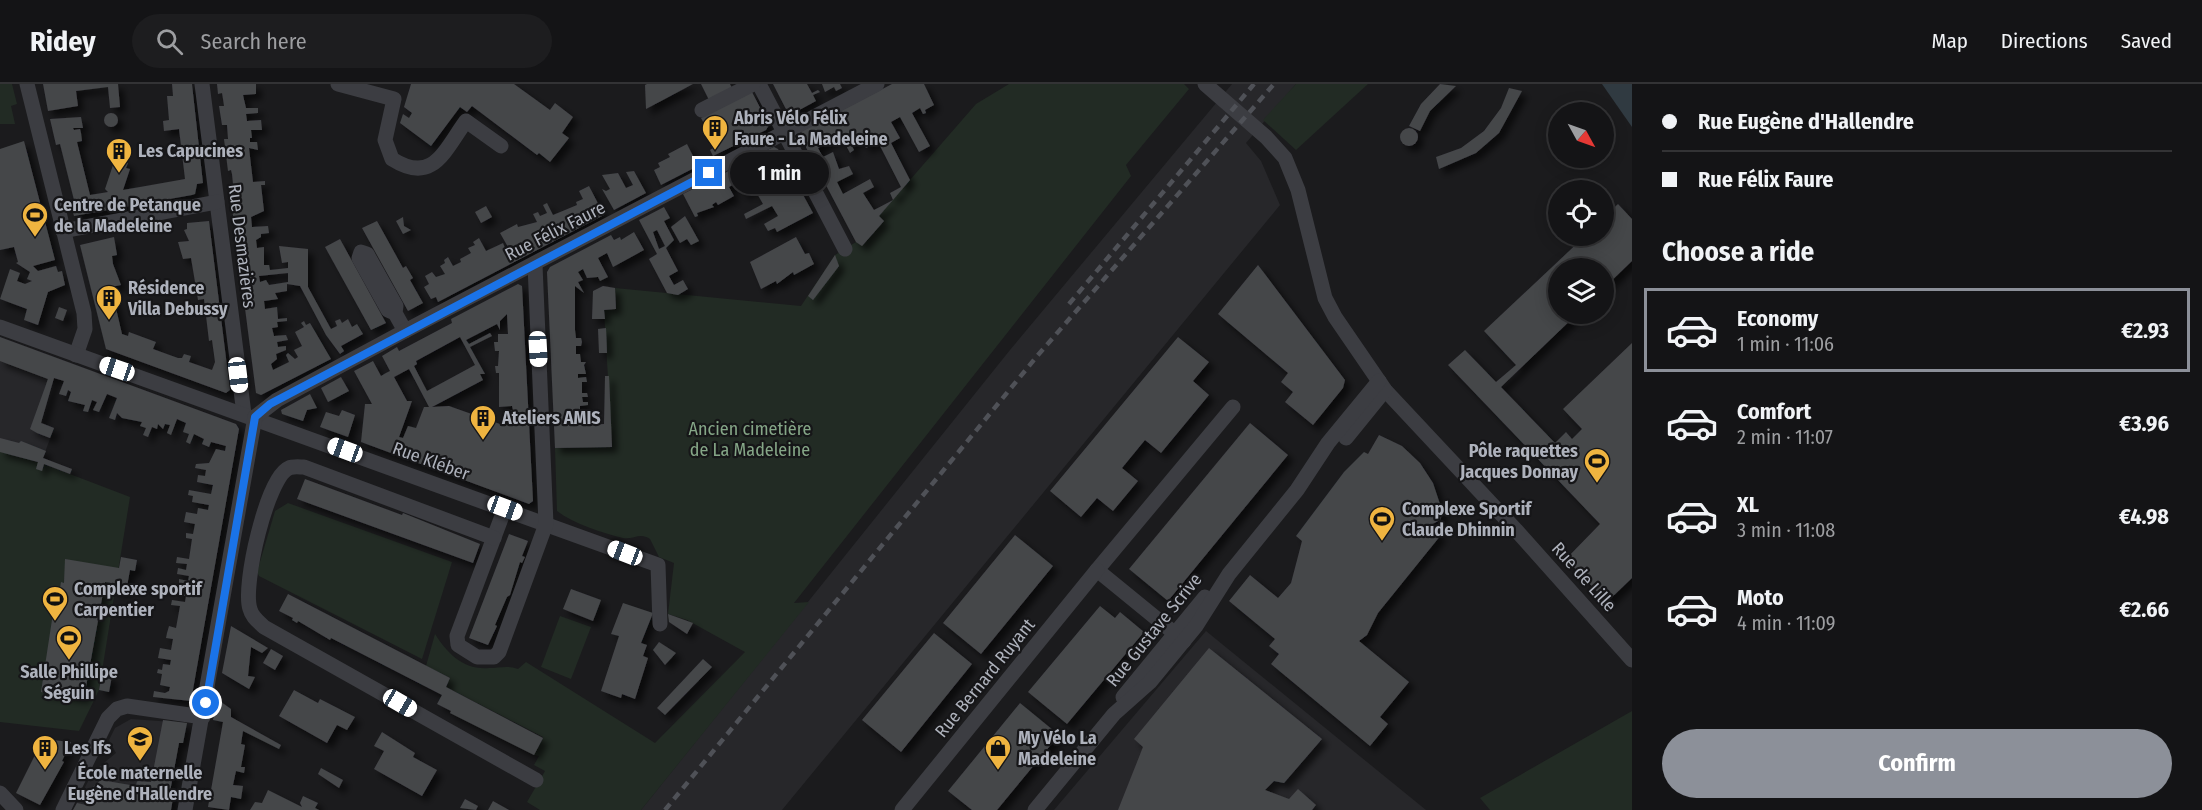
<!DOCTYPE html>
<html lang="en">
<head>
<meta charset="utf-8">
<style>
	body { margin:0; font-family:"Fira Sans Condensed",sans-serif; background:#1d1d1f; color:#f1f3f6; height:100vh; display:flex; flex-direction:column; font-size:22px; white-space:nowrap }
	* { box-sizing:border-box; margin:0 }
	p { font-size:20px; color:#9d9ea1 }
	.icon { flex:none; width:33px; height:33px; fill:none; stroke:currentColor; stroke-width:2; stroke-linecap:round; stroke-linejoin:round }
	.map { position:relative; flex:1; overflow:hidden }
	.side { display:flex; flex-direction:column; background:#141416; width:570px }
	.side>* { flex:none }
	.banner { display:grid; align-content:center; height:132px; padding:0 30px; background:#141416 }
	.needle { width:39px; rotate:130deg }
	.controls { position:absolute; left:1548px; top:18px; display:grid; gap:12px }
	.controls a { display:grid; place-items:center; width:66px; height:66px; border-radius:50%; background:#141416; box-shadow:0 3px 15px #0003,0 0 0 2px #333335; font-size:30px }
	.end { position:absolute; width:27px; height:27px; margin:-14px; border:8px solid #1a73e8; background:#fff; box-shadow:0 0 0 3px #fff }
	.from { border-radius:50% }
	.bubble { position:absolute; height:42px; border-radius:21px; background:#141416; box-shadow:0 3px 15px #0003,0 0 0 2px #333335; font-size:20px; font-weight:700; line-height:42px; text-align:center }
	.car { position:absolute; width:18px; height:36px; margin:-18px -9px; border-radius:8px; box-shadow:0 0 4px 2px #0007; background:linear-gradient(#fff 24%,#345 0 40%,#fff 0 76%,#345 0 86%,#fff 0) }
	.banner b { display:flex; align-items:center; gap:21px; height:57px; font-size:22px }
	.banner b+b { border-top:2px solid #333335 }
	.banner i { width:15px; height:15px; background:#f1f3f6 }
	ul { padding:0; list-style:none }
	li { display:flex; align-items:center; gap:18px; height:84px; margin:0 12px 9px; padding:0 18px; border:3px solid transparent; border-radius:0px }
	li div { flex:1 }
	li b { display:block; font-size:22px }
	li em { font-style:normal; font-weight:700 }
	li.active { border-color:#8c9099 }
	li>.icon { width:54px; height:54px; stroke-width:1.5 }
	h2 { padding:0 30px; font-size:27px; line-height:72px }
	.button { display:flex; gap:12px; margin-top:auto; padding:12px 30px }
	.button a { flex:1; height:69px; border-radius:36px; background:#8c9099; color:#fff; font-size:24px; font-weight:700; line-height:69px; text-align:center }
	header { display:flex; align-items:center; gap:36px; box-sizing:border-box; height:84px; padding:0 30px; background:#141416; border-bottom:2px solid #333335 }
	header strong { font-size:28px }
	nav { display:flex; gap:33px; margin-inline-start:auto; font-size:21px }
	.search { width:420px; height:54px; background:#1d1d1f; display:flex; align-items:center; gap:15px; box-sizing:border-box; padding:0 21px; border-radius:33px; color:#9d9ea1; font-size:22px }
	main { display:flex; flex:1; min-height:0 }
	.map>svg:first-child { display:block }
	.built { fill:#27272a }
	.green { fill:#222b24 }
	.water { fill:#303a41 }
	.building { fill:#45464a; fill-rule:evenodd; filter:url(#shadow) }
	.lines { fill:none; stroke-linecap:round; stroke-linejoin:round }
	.minor { stroke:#3c3d42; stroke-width:15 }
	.rail { stroke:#4f5157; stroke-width:4.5; stroke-dasharray:8 6; stroke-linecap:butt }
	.route { stroke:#1a73e8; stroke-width:8 }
	.labels { text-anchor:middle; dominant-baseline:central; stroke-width:4.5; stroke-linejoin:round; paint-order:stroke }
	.poi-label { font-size:18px; font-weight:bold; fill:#aeb2bc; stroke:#161618; text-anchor:start }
	.street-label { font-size:18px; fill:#aeb2bc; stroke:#161618 }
	.park-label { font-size:18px; fill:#85a687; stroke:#161618 }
</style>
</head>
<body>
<header>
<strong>Ridey</strong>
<div class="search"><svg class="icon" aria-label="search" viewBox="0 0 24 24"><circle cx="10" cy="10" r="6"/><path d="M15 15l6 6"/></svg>Search here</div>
<nav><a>Map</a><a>Directions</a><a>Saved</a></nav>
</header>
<main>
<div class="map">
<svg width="1632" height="726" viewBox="0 0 1632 726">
	<defs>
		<filter id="shadow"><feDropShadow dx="5.5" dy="5.5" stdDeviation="3" flood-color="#0009"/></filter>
	</defs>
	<rect width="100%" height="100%" fill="#1b1b1d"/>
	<g class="built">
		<polygon points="1232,0 1296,0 1246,59 1261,77 1280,121 782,726 641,726 1010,266"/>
		<polygon points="0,253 54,294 41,338 54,344 41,379 0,367"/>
		<polygon points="1206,547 1426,726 1054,726"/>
		<polygon points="131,635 187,639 183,659 179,659 170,707 174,708 171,725 73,726 93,688 116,669 109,656 115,644"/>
	</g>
	<g class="green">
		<polygon points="0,0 12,0 17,20 11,22 15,40 0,40"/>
		<path d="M1009,0H1184L1189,5L1126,81L1131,92L794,519L809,518L641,726H540L527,718L545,687L534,681L539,672L534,671L543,653L446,603L450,594L426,582L435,550C448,570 463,586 489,584C500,584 507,581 518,585L526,578L655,659L745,568L687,536L668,530L674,479L659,473L650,455C640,448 633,456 623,454C603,449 574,440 557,427L555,364L612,362L604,226L616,225L615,204L801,222L835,171L856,158L976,20Z"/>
		<polygon points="1296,0 1368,0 1296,66 1263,36"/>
		<polygon points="0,367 41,379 130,413 99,606 79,647 0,638"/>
		<polygon points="288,419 452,478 422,575 259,492 257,488 275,427"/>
		<polygon points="560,532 591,543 571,595 541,583"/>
		<polygon points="1632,627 1632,726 1490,726 1480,714"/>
	</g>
	<polygon class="water" points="1602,0 1632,0 1632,43"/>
	<g class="building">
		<polygon points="43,0 118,0 120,23 110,24 108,3 76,7 78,22 48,27"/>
		<polygon points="172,0 192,0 203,99 197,100 195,110 192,111 74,132 70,118 74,116 60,60 56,61 50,35 81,33 83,44 73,44 74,46 80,45 81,49 82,57 77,58 90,111 108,108 105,105 115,75 128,79 126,84 130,85 123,106 185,95 179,45 164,47 163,37 169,36 167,12 173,12"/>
		<path d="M217,0H256V10L243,11L246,24H258V29L246,30L247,37L261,36L262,46H251L252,54H250V58H257L258,66L249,64L253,98L265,97V101H261L264,127L251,133L252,143L268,142L269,149L261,150V153L256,156L257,164L264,163V181H269L270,186L288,184V178L282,179L279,162L308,165V203L331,245L337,242L335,237L340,235L342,239L348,235L352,243L357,240L363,250L341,262L344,267L340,270L326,251L300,202L287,200V207L275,209L278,215L264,217L265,225L277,223L278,235L287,234V237L277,238L278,243L272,244L274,252L286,251L288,256L277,258L278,263L286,262V266L276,270L277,275L271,280L273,286L289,278L286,271L288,269L295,275L298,273L294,266L302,262L295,248L304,243L301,239L304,237L306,241L310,239L331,275L261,311L256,309L229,101L233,100L232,90L231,86L228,87L224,55H228L227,41H222L219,22H224L223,15L222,9L218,10ZM288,189V198L269,201L266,196L260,198L259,192Z"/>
		<polygon points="411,0 514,0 550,26 555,19 573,33 562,49 569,54 550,78 539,69 537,71 472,22 467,28 460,23 431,62 400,39 403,30 409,34 412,29 404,23"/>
		<polygon points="647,0 693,0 646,25 645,1"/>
		<polygon points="701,0 730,0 732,4 709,16"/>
		<polygon points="773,0 807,0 812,9 818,6 820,8 813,11 816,17 792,30 788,29"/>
		<polygon points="822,0 840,0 842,4 836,7 834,3 825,8"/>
		<polygon points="892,0 924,0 934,21 925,26 926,29 923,30 920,24 912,29 930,62 919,68 900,33 891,38 900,54 891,59 910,96 893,116 890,109 901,103 878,58 866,64 861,55 851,60 854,66 850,69 841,52 818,64 823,73 833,68 839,85 849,82 853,90 837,98 843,110 870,95 874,103 863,109 874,126 893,116 879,132 884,137 862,162 856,158 800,52 802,47"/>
		<polygon points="1440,0 1456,2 1430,27 1420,47 1409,42 1421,20"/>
		<polygon points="1509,4 1522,7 1499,49 1476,69 1439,85 1436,73 1461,64 1484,47 1501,24"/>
		<polygon points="752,8 769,41 766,46 713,72 710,66 716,62 701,34"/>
		<circle cx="111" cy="36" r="7"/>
		<circle cx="1409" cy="53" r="9"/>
		<polygon points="24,57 55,176 33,182 38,187 56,182 58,188 62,187 65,201 48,208 38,241 24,236 27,225 0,215 10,185 20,189 17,197 25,200 32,197 27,195 30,188 16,179 18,178 14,163 0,166 0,65"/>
		<polygon points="687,60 698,82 661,101 654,86 660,83 658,79 670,73 668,70"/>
		<polygon points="774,63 778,65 813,129 777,148 775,144 768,147 764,140 778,132 772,122 746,135 744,130 763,120 755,106 772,97 758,70"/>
		<polygon points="752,75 755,80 745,86 748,92 744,95 754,104 744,110 738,98 729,103 734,112 718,121 716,118 712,121 714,123 697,129 698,132 695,133 683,110"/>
		<polygon points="634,87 646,109 614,126 602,105 606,107 610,105 602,91 618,89 626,104 633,101 626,88"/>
		<polygon points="589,102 604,131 438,218 436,213 431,215 424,203 429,200 425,192 432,188 436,193 445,190 440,182 445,179 444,176 448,173 453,182 461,178 460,175 471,169 468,164 475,161 473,158 479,154 486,167 503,159 505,164 508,163 500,149 517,140 518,143 537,138 533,130 538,128 540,132 547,129 543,121 547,119 553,131 577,121 576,118 583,115 579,107"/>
		<polygon points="1618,120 1632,135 1632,177 1604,204 1604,184 1558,184 1558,230 1577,230 1501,303 1555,359 1566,348 1572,355 1582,345 1563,325 1632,259 1632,494 1607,518 1566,475 1600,440 1448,281 1465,266 1496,298 1516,281 1484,247 1585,152 1604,152 1604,133"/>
		<polygon points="486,122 492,133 481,139 475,128"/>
		<path d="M664,123L670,134L664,137L674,156L666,164L678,187L669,192L674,201L683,196L688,205L678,211L667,209L649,175L657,170L639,136ZM657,146L665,162L659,165L653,148Z"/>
		<polygon points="685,132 699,157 691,161 687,155 680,159 671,143"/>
		<polygon points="403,133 404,142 411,146 403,150 396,137"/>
		<polygon points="209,137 230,306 226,309 106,265 80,161 114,153 117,171 112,172 113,180 121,201 111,203 122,250 128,252 129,248 156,258 153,265 178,274 182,274 184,270 191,272 189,278 212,286 215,278 212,256 209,257 204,215 198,216 191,174 183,175 178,158 189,157 184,146 187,145 187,139"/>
		<polygon points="377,137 403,184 406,182 413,194 410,196 423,219 408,227 362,144"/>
		<polygon points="634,148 644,166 613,183 607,169 598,174 608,193 600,197 598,193 587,194 583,185 578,188 583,196 578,198 584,209 575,202 575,246 576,254 581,254 582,258 581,262 576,262 576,270 580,270 581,278 586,278 584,281 586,290 578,290 578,294 586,293 587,298 582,298 582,309 587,309 588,313 582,313 583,318 588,318 588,321 580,322 580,326 584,325 585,341 604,340 605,292 609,292 612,363 555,364 547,188 550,183 611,151 614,156 620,153 621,156"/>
		<polygon points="796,153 805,170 809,169 814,180 794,191 793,188 777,200 776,197 761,205 750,178"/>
		<polygon points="340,155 386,239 371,246 325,163"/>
		<polygon points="835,171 839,182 813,216 808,212"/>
		<polygon points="1258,181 1345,296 1343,304 1313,341 1285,318 1293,308 1281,298 1288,289 1218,230"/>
		<path d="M518,200L522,202L533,417L529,420L361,358L365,320H372L354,287L373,277L381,292L386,289L390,287L382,272L397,263L399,267L452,239L451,235ZM507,230L508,250H498V258H494L495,267H499L498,282H495L496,289H499V323L512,322L513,326L508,327L513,338L502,335L500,340L449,322L432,323L483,296L480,290H485L470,263L492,252L490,249L469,260L466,256L497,240L500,246V237ZM460,253L475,281L427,307L414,282L417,280L416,277ZM409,285L429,323H424L416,344L408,342L403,354L399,353L412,317H407L394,293Z"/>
		<polygon points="603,202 615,204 616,225 604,226 605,235 592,235 593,207"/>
		<polygon points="59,223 67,226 63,237 55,234"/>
		<polygon points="606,244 607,269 599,269 598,245"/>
		<polygon points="0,253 236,340 239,345 191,617 153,613 154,607 165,609 169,607 170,603 160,601 162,590 157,589 158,585 162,586 163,580 170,581 171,576 158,574 160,564 171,566 173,555 166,554 167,549 169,542 176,544 180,522 171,521 172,516 185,518 186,512 176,510 176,506 181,507 182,500 179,500 179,495 188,497 189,492 177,490 178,484 186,486 187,480 176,479 177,473 189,475 192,455 186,454 186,449 193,450 195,440 184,438 186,428 197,430 198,424 208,426 209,421 192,418 193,412 188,411 189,406 211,410 213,401 197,398 198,391 205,392 206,386 195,384 196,380 209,379 216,365 225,367 226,362 211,358 209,363 202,360 204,355 194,350 190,360 186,358 189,350 183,348 186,339 177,335 171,351 167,349 170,341 165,340 163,345 158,340 157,345 152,343 148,353 143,351 146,344 140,342 142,338 122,334 117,329 115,336 109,334 117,314 107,310 99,328 93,326 97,318 92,316 88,328 83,327 85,321 68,317 71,308 68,306 66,312 59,310 64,297 54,294 41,339 54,344 50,354 37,349 30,345 48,295 0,277"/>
		<polygon points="1178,253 1209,278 1193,297 1209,311 1161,369 1145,356 1122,384 1138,397 1113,427 1097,414 1081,433 1050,407"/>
		<polygon points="341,293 349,307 328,318 321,304"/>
		<polygon points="310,310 317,324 307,326 303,337 282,330 281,326"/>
		<polygon points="342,326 355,331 348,353 320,343 326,328 339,332"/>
		<polygon points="1250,339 1288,371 1168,517 1129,485"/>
		<polygon points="1379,351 1402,362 1420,379 1433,399 1443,429 1440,436 1429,442 1441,451 1378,529 1367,551 1359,557 1409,598 1380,633 1388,640 1370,662 1271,580 1279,570 1269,562 1275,555 1229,517 1250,491 1278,514 1291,499 1302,457 1296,452 1344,388 1364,368 1368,370"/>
		<polygon points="0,354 19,359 21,357 46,367 43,374 72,385 70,390 44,380 42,387 36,385 38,378 0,368"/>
		<polygon points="305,395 402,431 403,429 480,460 473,479 297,415"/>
		<polygon points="509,450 528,457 522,472 525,473 522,479 520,478 510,511 507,513 495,541 497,542 488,561 469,554"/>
		<polygon points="1015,451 1053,482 981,570 943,539"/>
		<polygon points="121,473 137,476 135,487 130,486 126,508 115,505 116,500 105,498 84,614 41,608 55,516 58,517 61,498 64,499 65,475 119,484"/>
		<polygon points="571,505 601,516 593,537 563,525"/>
		<polygon points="288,510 450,594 446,603 543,654 534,671 450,629 451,627 437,620 442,611 331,554 330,556 298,537 297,539 292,536 293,534 279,527"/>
		<polygon points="623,519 653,529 641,559 647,561 643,572 648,574 635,615 622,610 621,614 601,607 619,552 611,550"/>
		<polygon points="1100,522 1115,534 1120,528 1144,548 1067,640 1028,608"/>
		<polygon points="668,530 693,539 687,550 669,538"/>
		<polygon points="231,542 268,564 262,569 251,563 248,592 255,593 249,605 222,589"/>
		<polygon points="934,549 972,580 901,668 862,636"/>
		<polygon points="659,558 676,569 665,581 653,566"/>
		<polygon points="1209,564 1322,655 1284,699 1274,697 1265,706 1289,715 1298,705 1316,721 1312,726 1118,726 1143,663 1134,655"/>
		<polygon points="271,565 283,572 275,586 263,579"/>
		<polygon points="703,575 712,583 665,631 657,624"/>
		<polygon points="102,590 112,592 109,608 99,606"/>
		<polygon points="294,606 318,619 320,615 355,633 347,646 337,641 327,659 279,632"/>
		<polygon points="217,615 231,625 231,633 281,661 279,665 243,647 241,660 245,661 241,683 245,683 244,689 236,687 233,701 243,702 241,715 231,713 229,726 208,723 223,638 213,636"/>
		<polygon points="1020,619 1059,651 997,726 972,726 948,707"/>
		<polygon points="163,636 187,639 183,659 179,659 170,708 174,708 171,726 73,726 77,719 91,722 93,711 84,710 101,696 136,702 137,697 151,698"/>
		<polygon points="382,648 415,669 413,673 437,686 422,712 374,685 384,667 374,662"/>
		<polygon points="43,655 71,658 62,677 64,678 40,721 16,709"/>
		<polygon points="321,684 343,696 339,704 318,690"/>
		<polygon points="268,706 302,723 300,719 303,712 318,719 315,724 319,726 250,726 255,718 262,719"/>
		<polygon points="465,715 478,722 476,726 460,724"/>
		<polygon points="493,717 509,726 488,726"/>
	</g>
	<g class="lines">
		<g class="minor">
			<polyline points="27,0 84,229 85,245 76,271"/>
			<polyline points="202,0 244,330"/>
			<path d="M338,0L394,15L385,56L392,75C433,101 444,67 466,37L501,62"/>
			<polyline points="759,0 845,165"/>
			<polyline points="1205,0 1266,53 1285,74 1298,106 1325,214 1335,233 1385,306 1516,446 1632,576"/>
			<polyline points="702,26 753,0"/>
			<polyline points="63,147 217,118"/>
			<polyline points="395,229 396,222 367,170 361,168 359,174 388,226 395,229 405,247"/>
			<polyline points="0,243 658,481 660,540"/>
			<polyline points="255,333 277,316 405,247 877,0"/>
			<polyline points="1346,354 1385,306"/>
			<polyline points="505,424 457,552 458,561 477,573 494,573 499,568 546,440 535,181"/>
			<path d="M494,454L304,383C300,383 293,382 289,384C267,393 242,502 250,525C252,533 258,537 264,543L536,696"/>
			<polyline points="1184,557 1097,486 1233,323"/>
			<polyline points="1123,613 1205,513"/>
			<polyline points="0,709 16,726"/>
			<polyline points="63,726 108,634 117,625 127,622 203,633"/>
			<polyline points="185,726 255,333"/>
			<polyline points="902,726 1097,486"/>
			<polyline points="1035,726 1114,630 1150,598 1196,542 1229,490 1297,406 1328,359 1379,297"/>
		</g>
		<g class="rail">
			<polyline points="1069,220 1254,0"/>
			<polyline points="665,726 1038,271 1274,0"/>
		</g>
	</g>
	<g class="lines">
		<polyline class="route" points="206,619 255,333 270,320 709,89"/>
	</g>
	<defs>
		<g id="building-pin" transform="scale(1.35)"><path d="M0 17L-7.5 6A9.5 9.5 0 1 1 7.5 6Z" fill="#efb440" stroke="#161618"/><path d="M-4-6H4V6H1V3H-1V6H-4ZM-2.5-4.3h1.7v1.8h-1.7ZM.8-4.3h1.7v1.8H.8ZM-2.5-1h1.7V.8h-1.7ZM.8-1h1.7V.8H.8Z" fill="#111"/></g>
		<g id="stadium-pin" transform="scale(1.35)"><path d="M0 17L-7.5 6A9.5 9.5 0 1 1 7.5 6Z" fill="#efb440" stroke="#161618"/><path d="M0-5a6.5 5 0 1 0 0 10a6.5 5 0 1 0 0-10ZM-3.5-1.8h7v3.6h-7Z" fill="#111"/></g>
		<g id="school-pin" transform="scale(1.35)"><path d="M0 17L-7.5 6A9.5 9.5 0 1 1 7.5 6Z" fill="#efb440" stroke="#161618"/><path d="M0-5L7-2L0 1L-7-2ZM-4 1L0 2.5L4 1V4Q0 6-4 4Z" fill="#111"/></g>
		<g id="shop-pin" transform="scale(1.35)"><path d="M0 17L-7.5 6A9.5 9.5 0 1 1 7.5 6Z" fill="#efb440" stroke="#161618"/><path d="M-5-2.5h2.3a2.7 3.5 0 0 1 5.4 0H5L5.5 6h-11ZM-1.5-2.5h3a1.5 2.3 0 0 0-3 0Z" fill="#111"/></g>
	</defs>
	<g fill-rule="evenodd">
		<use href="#building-pin" x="715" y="44"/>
		<use href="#building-pin" x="119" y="67"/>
		<use href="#stadium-pin" x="35" y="131"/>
		<use href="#building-pin" x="109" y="214"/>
		<use href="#building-pin" x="483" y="334"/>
		<use href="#stadium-pin" x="1597" y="377"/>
		<use href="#stadium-pin" x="1382" y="435"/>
		<use href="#stadium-pin" x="55" y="515"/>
		<use href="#stadium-pin" x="69" y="554"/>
		<use href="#school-pin" x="140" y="655"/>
		<use href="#building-pin" x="45" y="664"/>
		<use href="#shop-pin" x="998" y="664"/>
	</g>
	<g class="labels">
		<g class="poi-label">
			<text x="734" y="34">Abris Vélo Félix<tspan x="734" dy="21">Faure - La Madeleine</tspan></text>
			<text x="138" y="67">Les Capucines</text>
			<text x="54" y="121">Centre de Petanque<tspan x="54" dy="21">de la Madeleine</tspan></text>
			<text x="128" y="204">Résidence<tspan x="128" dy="21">Villa Debussy</tspan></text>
			<text x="502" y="334">Ateliers AMIS</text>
			<text x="1578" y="367" text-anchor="end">Pôle raquettes<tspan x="1578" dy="21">Jacques Donnay</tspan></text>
			<text x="1402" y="425">Complexe Sportif<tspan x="1402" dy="21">Claude Dhinnin</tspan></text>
			<text x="74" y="505">Complexe sportif<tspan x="74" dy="21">Carpentier</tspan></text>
			<text x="69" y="588" text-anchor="middle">Salle Phillipe<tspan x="69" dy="21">Séguin</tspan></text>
			<text x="1018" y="654">My Vélo La<tspan x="1018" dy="21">Madeleine</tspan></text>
			<text x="64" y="664">Les Ifs</text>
			<text x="140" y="689" text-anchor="middle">École maternelle<tspan x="140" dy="21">Eugène d'Hallendre</tspan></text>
		</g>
		<g class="street-label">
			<text transform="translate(555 147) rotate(-27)">Rue Félix Faure</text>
			<text transform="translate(242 162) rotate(83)">Rue Desmazières</text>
			<text transform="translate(431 377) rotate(20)">Rue Kléber</text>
			<text transform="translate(1584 493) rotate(48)">Rue de Lille</text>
			<text transform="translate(1154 546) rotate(-51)">Rue Gustave Scrive</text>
			<text transform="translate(985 594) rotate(-51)">Rue Bernard Ruyant</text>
		</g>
		<g class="park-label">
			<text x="750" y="345">Ancien cimetière<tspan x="750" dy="21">de La Madeleine</tspan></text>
		</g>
	</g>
</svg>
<div class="controls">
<a><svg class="needle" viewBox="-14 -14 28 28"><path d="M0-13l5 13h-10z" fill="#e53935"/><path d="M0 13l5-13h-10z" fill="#9d9ea1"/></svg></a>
<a><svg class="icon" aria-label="locate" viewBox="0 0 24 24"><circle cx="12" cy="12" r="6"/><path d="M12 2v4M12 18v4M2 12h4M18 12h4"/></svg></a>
<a><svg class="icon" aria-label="layers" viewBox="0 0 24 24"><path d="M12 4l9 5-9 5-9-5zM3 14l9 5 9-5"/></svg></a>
</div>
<i class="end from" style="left:206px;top:619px"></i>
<i class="end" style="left:709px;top:89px"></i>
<div class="bubble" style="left:730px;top:68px;width:99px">1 min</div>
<i class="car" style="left:538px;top:265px;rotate:177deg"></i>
<i class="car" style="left:117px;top:285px;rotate:289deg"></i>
<i class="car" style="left:238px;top:291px;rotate:173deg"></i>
<i class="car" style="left:345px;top:366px;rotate:290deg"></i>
<i class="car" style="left:505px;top:424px;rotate:110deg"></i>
<i class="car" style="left:625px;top:469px;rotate:291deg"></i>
<i class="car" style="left:400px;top:619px;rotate:120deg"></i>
</div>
<section class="side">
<div class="banner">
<b><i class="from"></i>Rue Eugène d'Hallendre</b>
<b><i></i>Rue Félix Faure</b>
</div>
<h2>Choose a ride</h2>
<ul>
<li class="active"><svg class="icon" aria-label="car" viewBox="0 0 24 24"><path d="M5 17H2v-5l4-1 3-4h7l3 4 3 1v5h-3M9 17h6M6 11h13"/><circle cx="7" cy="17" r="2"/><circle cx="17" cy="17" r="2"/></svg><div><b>Economy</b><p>1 min · 11:06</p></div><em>€2.93</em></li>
<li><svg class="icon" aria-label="car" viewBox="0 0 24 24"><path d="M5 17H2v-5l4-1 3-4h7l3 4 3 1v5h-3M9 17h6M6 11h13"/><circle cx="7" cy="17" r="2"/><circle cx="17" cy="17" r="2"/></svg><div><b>Comfort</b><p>2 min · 11:07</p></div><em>€3.96</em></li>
<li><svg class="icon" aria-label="car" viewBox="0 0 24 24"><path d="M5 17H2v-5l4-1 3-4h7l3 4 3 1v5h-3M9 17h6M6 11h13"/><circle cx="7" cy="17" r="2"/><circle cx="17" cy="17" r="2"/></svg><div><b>XL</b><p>3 min · 11:08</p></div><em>€4.98</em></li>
<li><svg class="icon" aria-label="car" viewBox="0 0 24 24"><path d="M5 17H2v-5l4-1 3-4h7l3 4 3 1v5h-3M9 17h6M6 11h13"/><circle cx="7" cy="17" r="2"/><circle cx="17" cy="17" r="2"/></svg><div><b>Moto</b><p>4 min · 11:09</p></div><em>€2.66</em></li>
</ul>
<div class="button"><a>Confirm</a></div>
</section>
</main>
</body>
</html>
